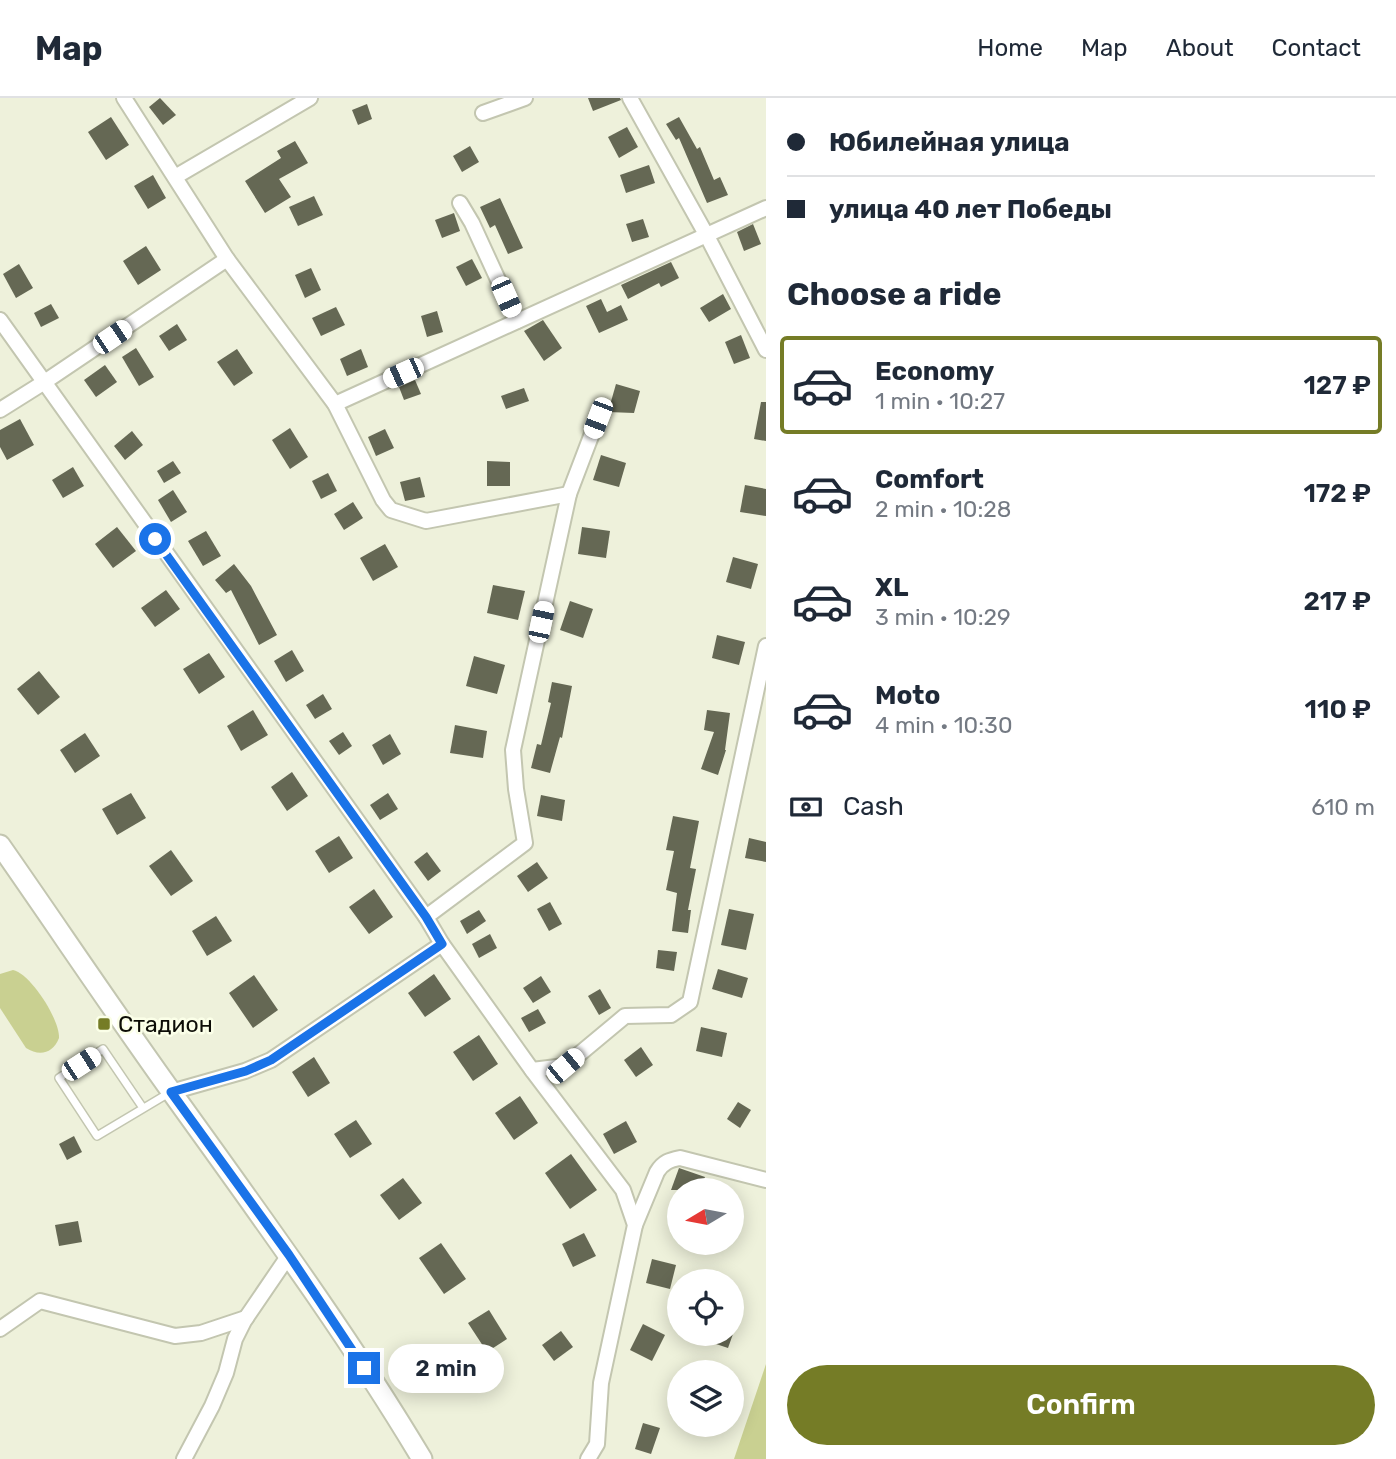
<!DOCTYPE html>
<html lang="en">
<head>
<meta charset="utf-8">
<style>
	body { margin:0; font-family:Rubik,sans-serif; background:#f6f6f7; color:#1f2937; height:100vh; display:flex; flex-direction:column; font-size:26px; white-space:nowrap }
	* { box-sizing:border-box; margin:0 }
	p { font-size:23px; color:#747a83 }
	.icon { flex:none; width:38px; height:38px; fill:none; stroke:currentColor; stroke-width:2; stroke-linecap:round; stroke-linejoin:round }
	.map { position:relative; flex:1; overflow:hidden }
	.drawer { display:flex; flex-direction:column; background:#fff; width:630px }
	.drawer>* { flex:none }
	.hud { display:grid; align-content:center; height:154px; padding:0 21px; background:#fff }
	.needle { width:46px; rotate:260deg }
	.fabs { position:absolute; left:667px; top:1080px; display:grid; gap:14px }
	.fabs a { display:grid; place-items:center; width:77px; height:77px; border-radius:50%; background:#fff; box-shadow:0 4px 18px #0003; font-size:35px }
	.end { position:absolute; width:32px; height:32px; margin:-16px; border:9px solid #1a73e8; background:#fff; box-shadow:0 0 0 4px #fff }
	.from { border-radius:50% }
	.bubble { position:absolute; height:49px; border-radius:24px; background:#fff; box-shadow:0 4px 18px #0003; font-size:23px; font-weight:600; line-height:49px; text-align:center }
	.car { position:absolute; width:21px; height:42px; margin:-21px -10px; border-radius:9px; box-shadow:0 0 5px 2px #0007; background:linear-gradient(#fff 24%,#345 0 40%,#fff 0 76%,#345 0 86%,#fff 0) }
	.hud b { display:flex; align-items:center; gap:24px; height:66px; font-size:26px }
	.hud b+b { border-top:2px solid #e0e1e3 }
	.hud i { width:18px; height:18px; background:#1f2937 }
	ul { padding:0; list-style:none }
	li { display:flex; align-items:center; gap:21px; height:98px; margin:0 14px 10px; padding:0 7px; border:4px solid transparent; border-radius:7px }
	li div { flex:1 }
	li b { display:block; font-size:26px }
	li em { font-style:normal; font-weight:600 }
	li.current { border-color:#757c26 }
	li>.icon { width:63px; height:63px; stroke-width:1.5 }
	h2 { padding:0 21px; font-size:32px; line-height:84px }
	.pay { display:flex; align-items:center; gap:18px; height:77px; padding:0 21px; font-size:26px }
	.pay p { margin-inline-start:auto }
	.button { display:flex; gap:14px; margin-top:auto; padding:14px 21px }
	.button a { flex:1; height:80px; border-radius:42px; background:#757c26; color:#fff; font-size:28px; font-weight:600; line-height:80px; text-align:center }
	header { display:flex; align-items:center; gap:42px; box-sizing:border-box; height:98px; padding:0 35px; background:#fff; border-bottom:2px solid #e0e1e3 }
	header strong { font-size:33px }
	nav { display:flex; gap:38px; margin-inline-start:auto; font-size:24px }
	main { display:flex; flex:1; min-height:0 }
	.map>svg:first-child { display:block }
	.green { fill:#c9d091 }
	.building { fill:#656854 }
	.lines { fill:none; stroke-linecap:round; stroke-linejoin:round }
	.lane-casing { stroke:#c3c6b0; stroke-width:10 }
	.street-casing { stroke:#c3c6b0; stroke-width:18 }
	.secondary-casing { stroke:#c3c6b0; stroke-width:23 }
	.lane { stroke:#fff; stroke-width:7 }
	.street { stroke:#fff; stroke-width:14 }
	.secondary { stroke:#fff; stroke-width:19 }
	.route { stroke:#1a73e8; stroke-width:9 }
	.poi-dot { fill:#757c26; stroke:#fbffe8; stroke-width:2.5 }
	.labels { text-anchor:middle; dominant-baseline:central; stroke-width:5; stroke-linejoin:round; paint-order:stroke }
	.poi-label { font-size:23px; fill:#0c0c06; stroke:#fbffe8; text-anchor:start }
</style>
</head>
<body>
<header>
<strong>Map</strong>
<nav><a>Home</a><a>Map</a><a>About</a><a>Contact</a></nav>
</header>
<main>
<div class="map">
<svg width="766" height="1361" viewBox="0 0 766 1361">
	<rect width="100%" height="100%" fill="#eef1db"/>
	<g class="green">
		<path d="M13,872C31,876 60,922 59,940C53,955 40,959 26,950L0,910V876Z"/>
		<polygon points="766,1266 766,1361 734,1361"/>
	</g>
	<g class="building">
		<polygon points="160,0 176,17 163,27 149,9"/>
		<polygon points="588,0 620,0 621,2 593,13"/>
		<polygon points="367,6 372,21 358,27 352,12"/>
		<polygon points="111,19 129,47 106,62 88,34"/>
		<polygon points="679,19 697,51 700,49 714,82 720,79 728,97 707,105 679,40 676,42 666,26"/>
		<polygon points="627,29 638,49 619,60 608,39"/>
		<polygon points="295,43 308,65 279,81 291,99 265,115 245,83 281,60 277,53"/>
		<polygon points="470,48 479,64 462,74 453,58"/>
		<polygon points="649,67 655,85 626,95 620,77"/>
		<polygon points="153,77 166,100 148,111 134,88"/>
		<polygon points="314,98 323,117 298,128 289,109"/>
		<polygon points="500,100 523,150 508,156 495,127 490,130 480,109"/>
		<polygon points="454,115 460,133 442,140 435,122"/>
		<polygon points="643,121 649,139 632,144 626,126"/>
		<polygon points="753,126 761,146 744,153 737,134"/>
		<polygon points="146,148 161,172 138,187 123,163"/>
		<polygon points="472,161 482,180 466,188 456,169"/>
		<polygon points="671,164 679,180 661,189 659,185 628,201 621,187"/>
		<polygon points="19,166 33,190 16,200 3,176"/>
		<polygon points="311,170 321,192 305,200 295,177"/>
		<polygon points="723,196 731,211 709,224 700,210"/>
		<polygon points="601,201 607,214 621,207 628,222 599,235 586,208"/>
		<polygon points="51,206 59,220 41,229 34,215"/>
		<polygon points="336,209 345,227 321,238 312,220"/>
		<polygon points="437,213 443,234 427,239 421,218"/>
		<polygon points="543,222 562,250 544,263 524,233"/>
		<polygon points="177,226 187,242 169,253 159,238"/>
		<polygon points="741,237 750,260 734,266 725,244"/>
		<polygon points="136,250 154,279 139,288 122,259"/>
		<polygon points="237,251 253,275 234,288 217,264"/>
		<polygon points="361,251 368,269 347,278 340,261"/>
		<polygon points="105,267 117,284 96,299 84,282"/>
		<polygon points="415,282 421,296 404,302 399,289"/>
		<polygon points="616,286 640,293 634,315 608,314"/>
		<polygon points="524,290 529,303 506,311 501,298"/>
		<polygon points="761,304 766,304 766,343 754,341"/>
		<polygon points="20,321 34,347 7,362 0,349 0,332"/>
		<polygon points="290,330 308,359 290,371 272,342"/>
		<polygon points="385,331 394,350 376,358 368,339"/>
		<polygon points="132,333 143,347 125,362 114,348"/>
		<polygon points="601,357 626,365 619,389 593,382"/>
		<polygon points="173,363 181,375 164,385 157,373"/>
		<polygon points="487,363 510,364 510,388 487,388"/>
		<polygon points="73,369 84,388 63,400 52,382"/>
		<polygon points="328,375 337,393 321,401 312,383"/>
		<polygon points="420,379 425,399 405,403 400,384"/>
		<polygon points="745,387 766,391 766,418 740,414"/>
		<polygon points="173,392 187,414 171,424 158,402"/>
		<polygon points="353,404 363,420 344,432 334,416"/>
		<polygon points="117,429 136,453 113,470 95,446"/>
		<polygon points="582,429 610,433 606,460 578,456"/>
		<polygon points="206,433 221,458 203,468 188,443"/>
		<polygon points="385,446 398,469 373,483 360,460"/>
		<polygon points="733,459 758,466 751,491 726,484"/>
		<polygon points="234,466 251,488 277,537 259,547 231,492 226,495 215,482"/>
		<polygon points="493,487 525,493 518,522 487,515"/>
		<polygon points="166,492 180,511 155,529 141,510"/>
		<polygon points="570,503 593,511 583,540 560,532"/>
		<polygon points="717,537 745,544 739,567 712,560"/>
		<polygon points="292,552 304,573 286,584 274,563"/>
		<polygon points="209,555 225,579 199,596 183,571"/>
		<polygon points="474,558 505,567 497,596 466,588"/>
		<polygon points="39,573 60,599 38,617 17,591"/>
		<polygon points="552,584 572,588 562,640 560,639 550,675 531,670 537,646 541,647 551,605 548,604"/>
		<polygon points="323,596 332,611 315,621 306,607"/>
		<polygon points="253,612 268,637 241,653 227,628"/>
		<polygon points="707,612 730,615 725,652 726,652 718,677 701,671 714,634 704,632"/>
		<polygon points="455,627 487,633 483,660 450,655"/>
		<polygon points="343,634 352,648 339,657 329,643"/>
		<polygon points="85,635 100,658 75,675 60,652"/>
		<polygon points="390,636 401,656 383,667 372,647"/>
		<polygon points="292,674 308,698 287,713 271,689"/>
		<polygon points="131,695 146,720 117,737 102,711"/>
		<polygon points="388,695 398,711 380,722 370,707"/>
		<polygon points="541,697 565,702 562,723 537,718"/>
		<polygon points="673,718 699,723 690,770 696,771 688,812 691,812 688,835 672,833 677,795 666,792 674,753 666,752"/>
		<polygon points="339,738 353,760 329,775 315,753"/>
		<polygon points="749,740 766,744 766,764 745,760"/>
		<polygon points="171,752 193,783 171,798 149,768"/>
		<polygon points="427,754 441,773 428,783 414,764"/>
		<polygon points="537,764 548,780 528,794 517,778"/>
		<polygon points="374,791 393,819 369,836 349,809"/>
		<polygon points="550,804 562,826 549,833 537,811"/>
		<polygon points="729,811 754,816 746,852 721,847"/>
		<polygon points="479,812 486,823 467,836 460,823"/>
		<polygon points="216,818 232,843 207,858 192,833"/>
		<polygon points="490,836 497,850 479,860 472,846"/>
		<polygon points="658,852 677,854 674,873 656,870"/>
		<polygon points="718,871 748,880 742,900 712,891"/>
		<polygon points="434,876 451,901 425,919 408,895"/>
		<polygon points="254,877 278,912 253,930 229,895"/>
		<polygon points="541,878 551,894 533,905 523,890"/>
		<polygon points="600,891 611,910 599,917 588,898"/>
		<polygon points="538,911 546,925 529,934 521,920"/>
		<polygon points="701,929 727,935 722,959 696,953"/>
		<polygon points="479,937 498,966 473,983 453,954"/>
		<polygon points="641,949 653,967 636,979 624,962"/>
		<polygon points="314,959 330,985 308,999 292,974"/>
		<polygon points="520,998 538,1025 514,1042 495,1015"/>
		<polygon points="738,1004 751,1012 740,1030 727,1021"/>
		<polygon points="356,1022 372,1046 350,1060 334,1036"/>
		<polygon points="626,1023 637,1044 614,1056 603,1036"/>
		<polygon points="74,1038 82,1054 67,1062 59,1046"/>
		<polygon points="571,1056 597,1092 570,1111 545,1075"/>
		<polygon points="679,1070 705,1079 700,1092 671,1092"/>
		<polygon points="403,1080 422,1105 399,1122 380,1097"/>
		<polygon points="78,1123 82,1144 59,1148 55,1127"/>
		<polygon points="584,1135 596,1158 573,1169 562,1146"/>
		<polygon points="441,1145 466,1181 444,1196 419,1160"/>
		<polygon points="652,1161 676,1167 670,1191 646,1185"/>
		<polygon points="489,1212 507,1241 487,1254 468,1225"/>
		<polygon points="643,1226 665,1237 652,1263 630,1252"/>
		<polygon points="561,1233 573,1249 554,1263 542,1247"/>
		<polygon points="690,1236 733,1236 728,1250 689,1237"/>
		<polygon points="643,1325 660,1330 651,1356 635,1351"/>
	</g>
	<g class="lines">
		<g class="lane-casing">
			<polyline id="lane" points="143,1010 103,951 59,980 97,1038 169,995"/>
		</g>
		<g class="street-casing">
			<g id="street">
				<polyline points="124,0 227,161 335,306 383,402 391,412 426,423 569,396 598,320"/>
				<polyline points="630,0 707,138 766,252"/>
				<polyline points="483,15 525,0"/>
				<polyline points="175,79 310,0"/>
				<polyline points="460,105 472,125 517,223"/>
				<polyline points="0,222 426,819 442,846 532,972 623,1092 635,1127 601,1285 597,1346 588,1361"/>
				<polyline points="335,306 766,110"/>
				<polyline points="0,312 43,285 227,161"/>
				<polyline points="426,819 525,745 516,691 513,652 569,396"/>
				<polyline points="532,972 565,968 625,918 671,917 690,904 766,548"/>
				<polyline points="171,994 245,973 271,962 442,846"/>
				<path d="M635,1127L657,1074C663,1064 670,1062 680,1060L766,1082"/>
				<polyline points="0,1231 40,1203 175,1238 201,1235 246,1220"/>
				<polyline points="184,1361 212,1308 226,1275 235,1241 244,1223 289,1157"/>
			</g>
		</g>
		<g class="secondary-casing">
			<path id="secondary" d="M0,747C58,830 114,914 173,996C259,1116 346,1234 422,1361"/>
		</g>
		<use href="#lane" class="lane"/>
		<use href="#street" class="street"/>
		<use href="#secondary" class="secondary"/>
	</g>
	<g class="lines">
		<polyline class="route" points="155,441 426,819 442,846 271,962 246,973 171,994 289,1157 364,1270"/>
	</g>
	<rect class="poi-dot" x="97" y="919" width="14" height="14" rx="3.5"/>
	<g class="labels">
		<g class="poi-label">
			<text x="118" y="926">Стадион</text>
		</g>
	</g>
</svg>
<div class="fabs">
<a><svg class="needle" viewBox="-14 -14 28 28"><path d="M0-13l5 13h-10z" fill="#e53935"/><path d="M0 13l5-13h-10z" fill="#747a83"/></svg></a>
<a><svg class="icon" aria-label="locate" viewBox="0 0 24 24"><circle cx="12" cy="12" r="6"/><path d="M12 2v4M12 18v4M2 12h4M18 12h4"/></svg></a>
<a><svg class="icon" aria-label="layers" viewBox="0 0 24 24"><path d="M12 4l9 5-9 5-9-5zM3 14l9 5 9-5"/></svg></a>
</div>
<i class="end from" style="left:155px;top:441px"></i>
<i class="end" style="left:364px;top:1270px"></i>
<div class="bubble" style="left:388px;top:1246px;width:116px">2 min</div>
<i class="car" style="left:506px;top:199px;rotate:156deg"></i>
<i class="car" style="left:112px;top:239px;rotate:56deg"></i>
<i class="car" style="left:403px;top:275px;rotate:246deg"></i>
<i class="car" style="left:598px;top:320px;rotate:201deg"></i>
<i class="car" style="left:541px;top:524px;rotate:12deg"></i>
<i class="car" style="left:81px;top:966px;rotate:57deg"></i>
<i class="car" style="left:565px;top:968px;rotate:50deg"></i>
</div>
<section class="drawer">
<div class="hud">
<b><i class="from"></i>Юбилейная улица</b>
<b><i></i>улица 40 лет Победы</b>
</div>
<h2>Choose a ride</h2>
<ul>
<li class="current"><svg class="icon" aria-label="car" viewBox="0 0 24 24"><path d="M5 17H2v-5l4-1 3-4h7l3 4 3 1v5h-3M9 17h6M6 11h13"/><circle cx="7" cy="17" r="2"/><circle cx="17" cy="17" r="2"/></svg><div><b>Economy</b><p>1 min · 10:27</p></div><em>127 ₽</em></li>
<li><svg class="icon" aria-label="car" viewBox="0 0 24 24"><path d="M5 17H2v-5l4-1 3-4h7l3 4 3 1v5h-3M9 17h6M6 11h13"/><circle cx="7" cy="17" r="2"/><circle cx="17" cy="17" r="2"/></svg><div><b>Comfort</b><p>2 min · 10:28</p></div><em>172 ₽</em></li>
<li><svg class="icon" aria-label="car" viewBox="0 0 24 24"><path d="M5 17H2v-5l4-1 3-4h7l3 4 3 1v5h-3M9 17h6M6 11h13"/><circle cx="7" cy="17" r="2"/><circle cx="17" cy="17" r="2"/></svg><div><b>XL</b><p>3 min · 10:29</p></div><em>217 ₽</em></li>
<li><svg class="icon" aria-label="car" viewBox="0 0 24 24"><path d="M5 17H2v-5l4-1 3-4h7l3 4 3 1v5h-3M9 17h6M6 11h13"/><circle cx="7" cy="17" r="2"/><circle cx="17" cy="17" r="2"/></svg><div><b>Moto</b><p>4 min · 10:30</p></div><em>110 ₽</em></li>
</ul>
<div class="pay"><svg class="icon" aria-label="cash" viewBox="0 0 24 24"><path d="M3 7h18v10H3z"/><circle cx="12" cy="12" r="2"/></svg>Cash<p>610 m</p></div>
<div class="button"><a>Confirm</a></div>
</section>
</main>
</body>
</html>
